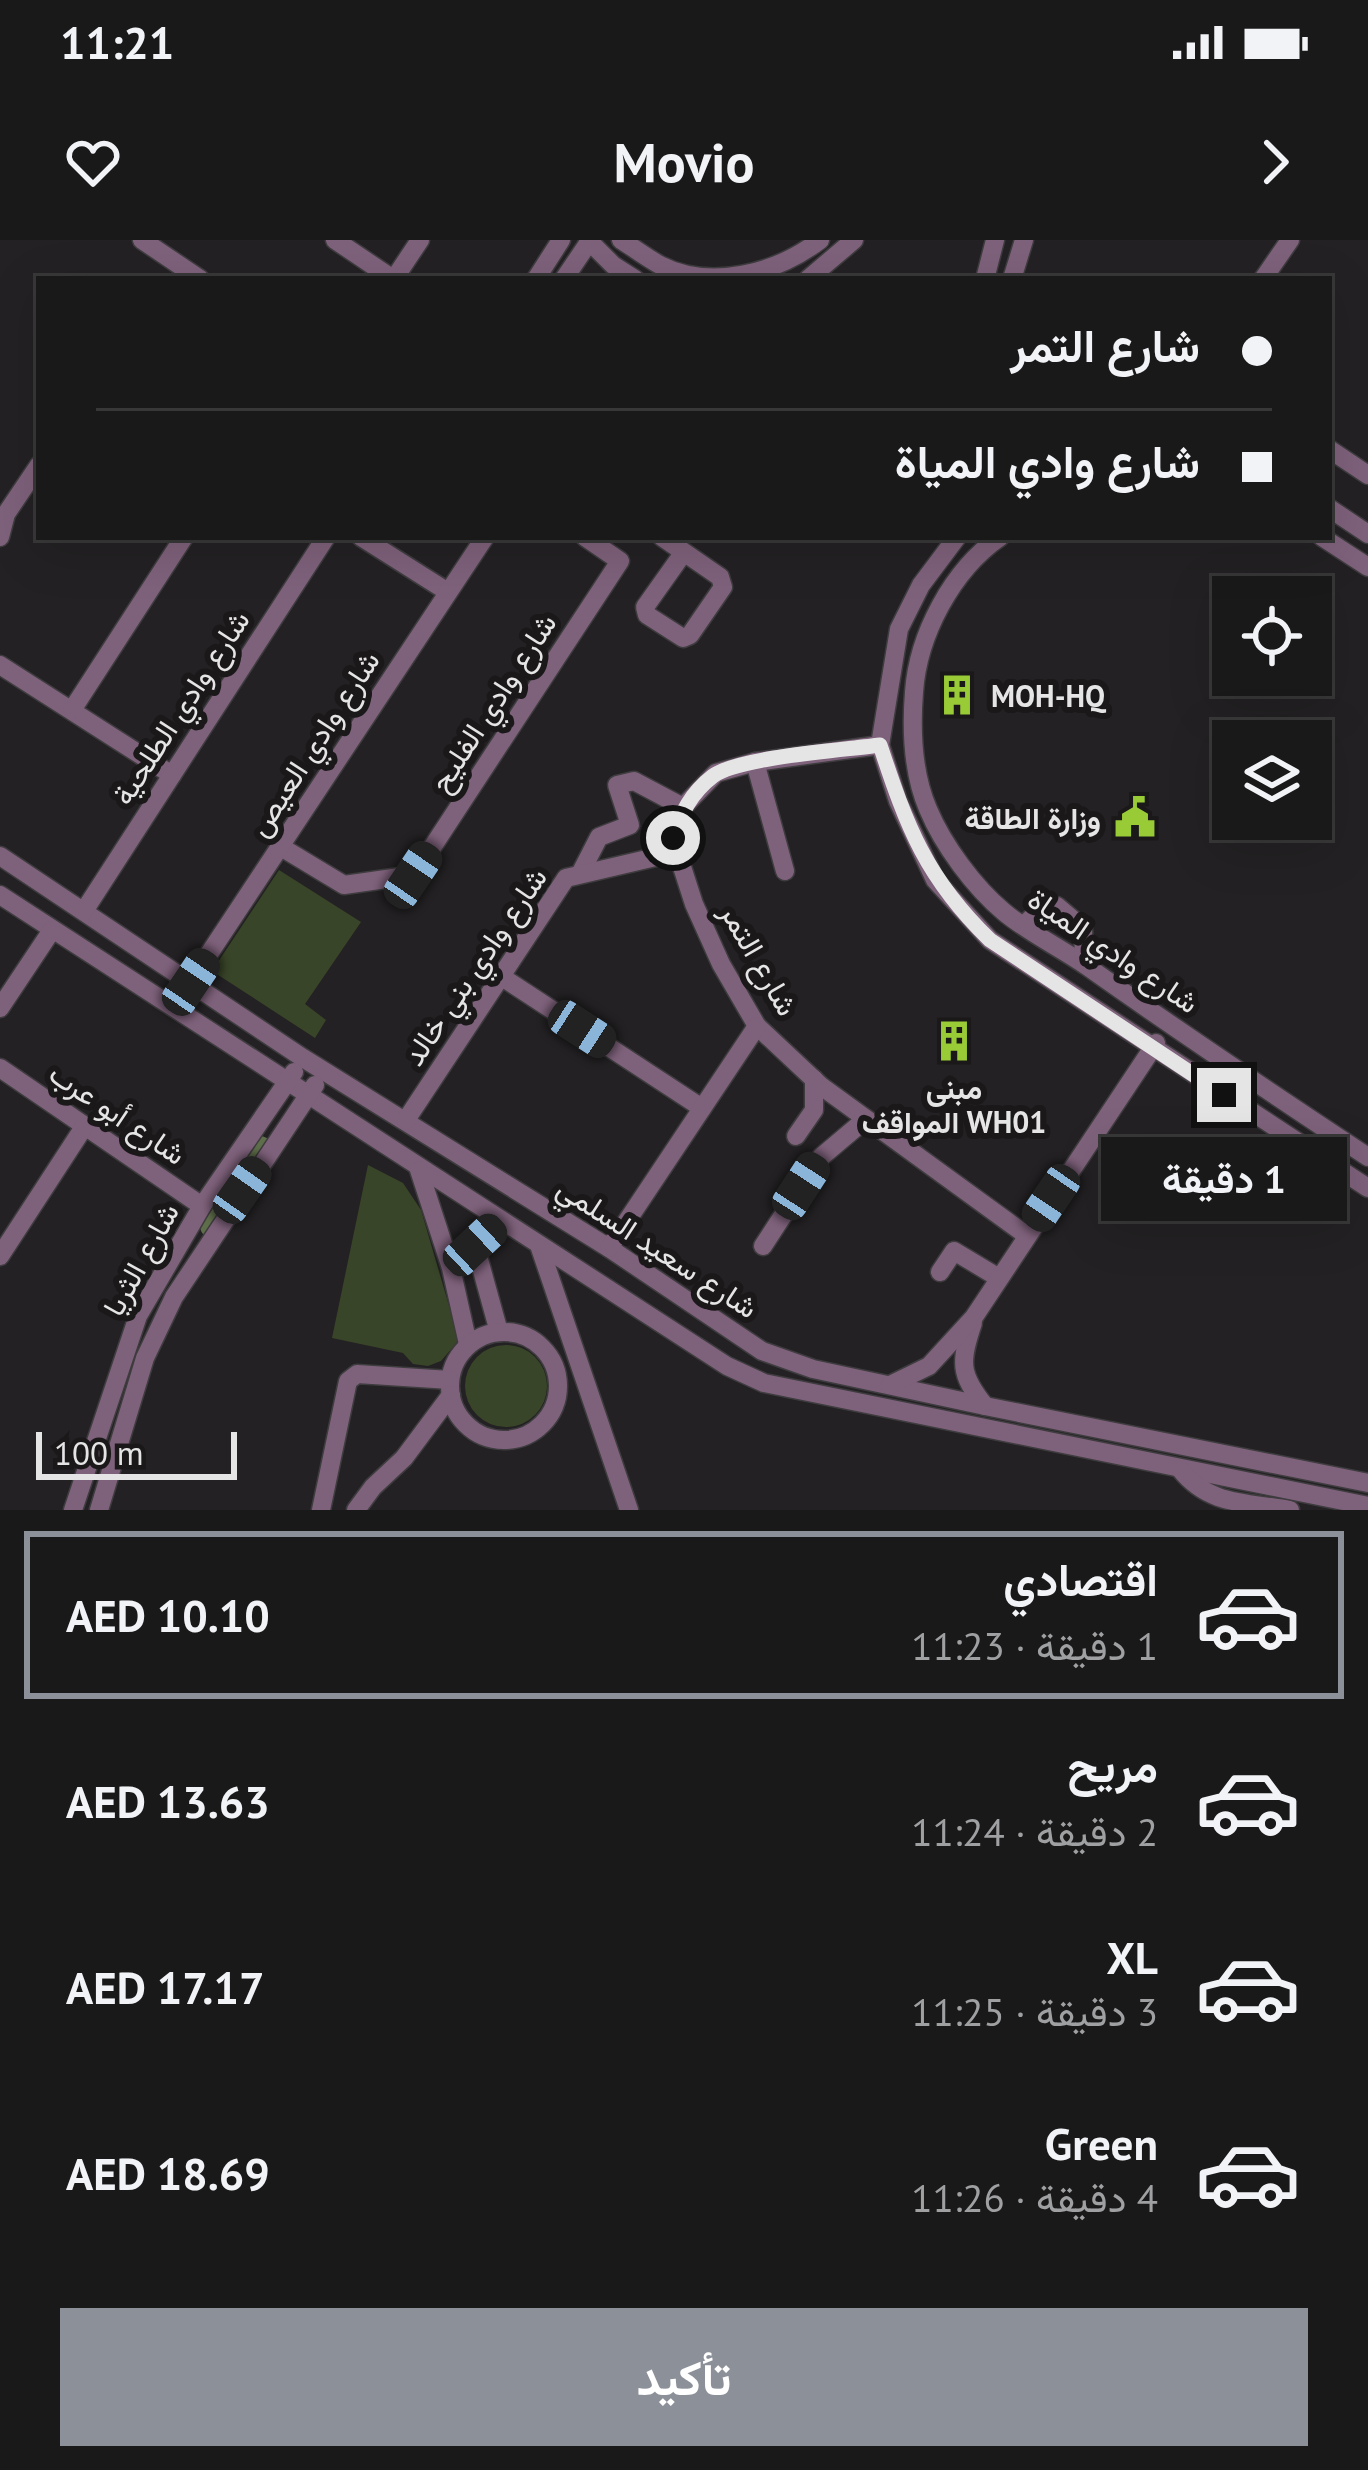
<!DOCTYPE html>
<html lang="ar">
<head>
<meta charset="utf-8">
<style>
	body { margin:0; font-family:"PT Sans",Vazirmatn,sans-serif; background:#272627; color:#f1f3f6; direction:rtl; height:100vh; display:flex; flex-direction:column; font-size:45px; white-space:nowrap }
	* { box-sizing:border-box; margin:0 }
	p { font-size:39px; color:#9fa0a2 }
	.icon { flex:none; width:66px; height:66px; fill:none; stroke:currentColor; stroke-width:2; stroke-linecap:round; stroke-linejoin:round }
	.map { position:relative; height:1270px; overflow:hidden; direction:ltr }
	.side { display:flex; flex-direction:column; background:#1a191a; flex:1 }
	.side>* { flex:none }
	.banner { position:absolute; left:36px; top:36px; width:1296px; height:264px; border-radius:0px; box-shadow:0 12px 48px #0002,0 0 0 3px #383839; direction:rtl; display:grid; align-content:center; height:264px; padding:0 60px; background:#1a191a }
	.controls { position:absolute; left:1212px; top:336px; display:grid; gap:24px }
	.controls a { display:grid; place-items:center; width:120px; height:120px; border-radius:0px; background:#1a191a; box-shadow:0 12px 48px #0002,0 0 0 3px #383839; font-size:60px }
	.scale { position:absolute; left:36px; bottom:30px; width:201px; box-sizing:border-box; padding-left:12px; border:6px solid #e6e5e6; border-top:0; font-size:33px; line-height:42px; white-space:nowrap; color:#e6e5e6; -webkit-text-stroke:9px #1a1819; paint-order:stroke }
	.end { position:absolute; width:54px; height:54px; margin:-27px; border:15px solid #e6e5e6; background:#111; box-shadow:0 0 0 6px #111 }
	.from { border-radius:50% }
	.bubble { position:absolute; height:84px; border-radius:0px; background:#1a191a; box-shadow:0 12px 48px #0002,0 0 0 3px #383839; font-size:39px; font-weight:700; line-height:84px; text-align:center; direction:rtl }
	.car { position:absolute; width:36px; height:72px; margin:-36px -18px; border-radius:15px; box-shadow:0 0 9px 3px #0007; background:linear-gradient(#222 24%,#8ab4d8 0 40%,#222 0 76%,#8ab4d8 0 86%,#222 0) }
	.banner b { display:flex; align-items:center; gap:42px; height:114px; font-size:45px }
	.banner b+b { border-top:3px solid #383839 }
	.banner i { width:30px; height:30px; background:#f1f3f6 }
	ul { padding:21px 0 0; list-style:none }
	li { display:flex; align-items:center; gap:36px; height:168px; margin:0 24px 18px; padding:0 36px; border:6px solid transparent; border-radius:0px }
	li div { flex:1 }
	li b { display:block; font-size:45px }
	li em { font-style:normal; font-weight:700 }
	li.active { border-color:#8c9099 }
	li>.icon { width:108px; height:108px; stroke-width:1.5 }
	.action { display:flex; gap:24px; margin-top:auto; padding:24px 60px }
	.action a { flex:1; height:138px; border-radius:0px; background:#8c9099; color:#fff; font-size:48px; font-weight:700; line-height:138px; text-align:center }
	.status { display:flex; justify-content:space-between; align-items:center; height:84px; padding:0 60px; background:#1a191a; direction:ltr }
	.status svg { height:33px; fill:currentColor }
	header { display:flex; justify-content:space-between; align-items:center; height:156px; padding:0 60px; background:#1a191a; font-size:54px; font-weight:700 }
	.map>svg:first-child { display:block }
	.green { fill:#394528 }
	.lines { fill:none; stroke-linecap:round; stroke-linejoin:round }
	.river { stroke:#5f6e4a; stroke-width:24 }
	.minor-casing { stroke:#3e3c3e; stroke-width:21 }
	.minor { stroke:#7e617b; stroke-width:18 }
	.route { stroke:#e6e5e6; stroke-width:15 }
	.labels { text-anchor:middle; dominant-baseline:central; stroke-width:12; stroke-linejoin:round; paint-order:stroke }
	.poi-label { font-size:30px; font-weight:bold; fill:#e6e5e6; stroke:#1a1819; text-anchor:start }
	.street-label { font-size:30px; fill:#e6e5e6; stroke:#1a1819 }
</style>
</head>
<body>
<div class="status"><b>11:21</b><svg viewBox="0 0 49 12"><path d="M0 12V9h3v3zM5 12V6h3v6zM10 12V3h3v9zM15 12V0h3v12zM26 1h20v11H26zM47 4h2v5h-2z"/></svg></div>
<header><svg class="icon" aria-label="forward" viewBox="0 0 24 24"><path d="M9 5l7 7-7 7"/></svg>Movio<svg class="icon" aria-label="heart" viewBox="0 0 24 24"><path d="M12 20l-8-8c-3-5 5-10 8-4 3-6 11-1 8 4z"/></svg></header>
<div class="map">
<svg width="1368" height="1270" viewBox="0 0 1368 1270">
	<rect width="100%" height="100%" fill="#232123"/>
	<g class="green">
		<polygon points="279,630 361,682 305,764 326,780 315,798 212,731"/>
		<polygon points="368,925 403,943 421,970 459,1100 441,1121 428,1126 413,1124 403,1113 332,1098"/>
		<circle cx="506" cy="1146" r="41"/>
	</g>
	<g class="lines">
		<polyline class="river" points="212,986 260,908"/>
		<g class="minor-casing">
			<g id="minor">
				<polyline points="142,0 200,39"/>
				<polyline points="335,0 393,39"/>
				<polyline points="588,0 613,25 635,39"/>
				<path d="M621,0C634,8 647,18 660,25C711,51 777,33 820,0"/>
				<polyline points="394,39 420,0"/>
				<polyline points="536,39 561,0"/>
				<polyline points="564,39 589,2"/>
				<polyline points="808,39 854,0"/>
				<polyline points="985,39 995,0"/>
				<polyline points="1012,39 1024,0"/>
				<polyline points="1263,39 1290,0"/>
				<polyline points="1329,209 1368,235"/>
				<polyline points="1329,268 1368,294"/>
				<polyline points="0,297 6,274 39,225"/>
				<polyline points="361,297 448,352"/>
				<polyline points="662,297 720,337 723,347 690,395 683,398 647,375 645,367 684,312"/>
				<polyline points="957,297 921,345 899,389 880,505 898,561 935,640 990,700 1368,948"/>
				<path d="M1000,297C952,330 918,395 914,452C911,490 913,534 928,569C943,605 974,647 1004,672C1029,693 1061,708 1088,727C1180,792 1274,855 1368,917"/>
				<polyline points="1322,297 1368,327"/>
				<polyline points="0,425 172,535"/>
				<polyline points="72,470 184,297"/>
				<polyline points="880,505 755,522 716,533 683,567 673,599 694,664 721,724 757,786 821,846 1026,995"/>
				<polyline points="755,522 785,631"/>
				<polyline points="281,607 344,645 414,635 620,321 585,297"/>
				<polyline points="0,616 303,818 609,1008 762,1111 813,1129 985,1166 1368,1243"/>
				<polyline points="580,634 599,597 630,585 617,545 634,541 683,567"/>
				<polyline points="0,655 727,1126 764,1143 1368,1266"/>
				<polyline points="84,671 326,297"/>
				<polyline points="1024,685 1041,669 1057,666 1083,688 1084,724"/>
				<polyline points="502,737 702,868"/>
				<polyline points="191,741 485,297"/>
				<polyline points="0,768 52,690"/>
				<polyline points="0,828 202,966"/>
				<polyline points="406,880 566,638 677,612"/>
				<polyline points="796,896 814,870 814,839"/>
				<polyline points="419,930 451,1028 468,1104"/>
				<polyline points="763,1006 821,917 866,879"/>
				<polyline points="540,1008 629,1270"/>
				<polyline points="609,1008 757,786"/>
				<polyline points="0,1016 84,887"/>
				<polyline points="940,1032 954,1011 999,1038"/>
				<path d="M973,1083C960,1122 959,1134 985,1166"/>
				<polyline points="499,1092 475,1005 500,981"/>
				<circle cx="504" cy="1146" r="54"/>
				<polyline points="890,1145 929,1126 974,1077 1156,803"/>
				<path d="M1180,1229C1209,1266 1246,1262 1290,1270"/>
				<polyline points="73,1270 138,1076 202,966 294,832"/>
				<polyline points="99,1270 145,1118 174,1057 315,845"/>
				<polyline points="321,1270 348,1141 357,1134 450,1140"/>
				<polyline points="356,1270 373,1247 404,1218 451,1155"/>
			</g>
		</g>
		<use href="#minor" class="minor"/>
	</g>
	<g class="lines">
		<path class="route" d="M673,598C681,573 691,553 713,536C738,517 844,510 880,505C907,587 926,638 990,700L1224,855"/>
	</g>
	<defs>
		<g id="building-bare" transform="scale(3.24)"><path d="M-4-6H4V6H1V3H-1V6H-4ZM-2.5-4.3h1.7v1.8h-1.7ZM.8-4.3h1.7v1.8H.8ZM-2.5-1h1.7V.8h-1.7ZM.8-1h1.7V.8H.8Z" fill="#99cb36" stroke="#1a1819" stroke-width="2.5" paint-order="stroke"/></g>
		<g id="civic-bare" transform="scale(3.24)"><path d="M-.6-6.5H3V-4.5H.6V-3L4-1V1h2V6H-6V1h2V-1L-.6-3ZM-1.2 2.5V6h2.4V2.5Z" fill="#99cb36" stroke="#1a1819" stroke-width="2.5" paint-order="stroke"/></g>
	</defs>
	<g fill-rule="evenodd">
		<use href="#building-bare" x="957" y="455"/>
		<use href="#civic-bare" x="1135" y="577"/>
		<use href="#building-bare" x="954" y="801"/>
	</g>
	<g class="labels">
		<g class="poi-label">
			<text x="991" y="455">MOH-HQ</text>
			<text x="1101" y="577" text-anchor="end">وزارة الطاقة</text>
			<text x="954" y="847" text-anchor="middle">مبنى<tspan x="954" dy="34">المواقف WH01</tspan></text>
		</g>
		<g class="street-label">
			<text transform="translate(492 462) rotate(-57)">شارع وادي الفليح</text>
			<text transform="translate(180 467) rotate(-57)">شارع وادي الطلحية</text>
			<text transform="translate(313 503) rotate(-57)">شارع وادي العيص</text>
			<text transform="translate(1114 710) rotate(34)">شارع وادي المياة</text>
			<text transform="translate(760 719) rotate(60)">شارع التمر</text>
			<text transform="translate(474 726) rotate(-56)">شارع وادي بني خالد</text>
			<text transform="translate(118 873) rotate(34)">شارع أبو عرب</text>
			<text transform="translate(658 1007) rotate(33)">شارع سعيد السلمي</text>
			<text transform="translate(140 1019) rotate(-61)">شارع الثريا</text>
		</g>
	</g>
</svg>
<div class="controls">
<a><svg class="icon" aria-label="locate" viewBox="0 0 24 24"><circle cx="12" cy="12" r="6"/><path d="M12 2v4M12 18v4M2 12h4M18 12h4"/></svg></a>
<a><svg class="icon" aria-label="layers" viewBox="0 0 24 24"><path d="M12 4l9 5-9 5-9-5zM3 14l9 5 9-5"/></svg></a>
</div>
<div class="scale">100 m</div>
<i class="end from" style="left:673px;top:598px"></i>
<i class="end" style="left:1224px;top:855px"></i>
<div class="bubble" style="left:1101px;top:897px;width:246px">1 دقيقة</div>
<i class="car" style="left:413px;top:635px;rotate:34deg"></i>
<i class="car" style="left:191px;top:742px;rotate:34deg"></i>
<i class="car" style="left:582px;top:789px;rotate:123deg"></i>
<i class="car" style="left:801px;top:946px;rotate:33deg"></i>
<i class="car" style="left:242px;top:950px;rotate:35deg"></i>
<i class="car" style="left:1051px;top:958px;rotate:214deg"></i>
<i class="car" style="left:475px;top:1005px;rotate:47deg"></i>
<div class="banner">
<b><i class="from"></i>شارع التمر</b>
<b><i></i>شارع وادي المياة</b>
</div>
</div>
<section class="side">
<ul>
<li class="active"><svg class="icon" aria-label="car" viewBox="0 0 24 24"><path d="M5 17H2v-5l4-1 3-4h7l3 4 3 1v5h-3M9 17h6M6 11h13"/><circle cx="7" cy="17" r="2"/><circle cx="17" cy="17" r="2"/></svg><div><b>اقتصادي</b><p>1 دقيقة · 11:23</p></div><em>AED 10.10</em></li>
<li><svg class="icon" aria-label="car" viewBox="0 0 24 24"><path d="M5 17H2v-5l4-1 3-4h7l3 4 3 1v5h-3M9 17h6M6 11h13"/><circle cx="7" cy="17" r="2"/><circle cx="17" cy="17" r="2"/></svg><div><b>مريح</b><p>2 دقيقة · 11:24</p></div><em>AED 13.63</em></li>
<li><svg class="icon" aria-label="car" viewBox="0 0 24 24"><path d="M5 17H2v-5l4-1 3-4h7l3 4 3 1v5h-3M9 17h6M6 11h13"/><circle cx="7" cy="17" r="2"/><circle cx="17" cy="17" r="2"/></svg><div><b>XL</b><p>3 دقيقة · 11:25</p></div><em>AED 17.17</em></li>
<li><svg class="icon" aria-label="car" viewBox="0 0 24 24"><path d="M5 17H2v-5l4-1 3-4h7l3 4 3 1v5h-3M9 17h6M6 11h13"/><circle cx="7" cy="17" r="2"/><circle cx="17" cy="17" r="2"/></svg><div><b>Green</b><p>4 دقيقة · 11:26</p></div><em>AED 18.69</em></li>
</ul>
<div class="action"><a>تأكيد</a></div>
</section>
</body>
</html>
